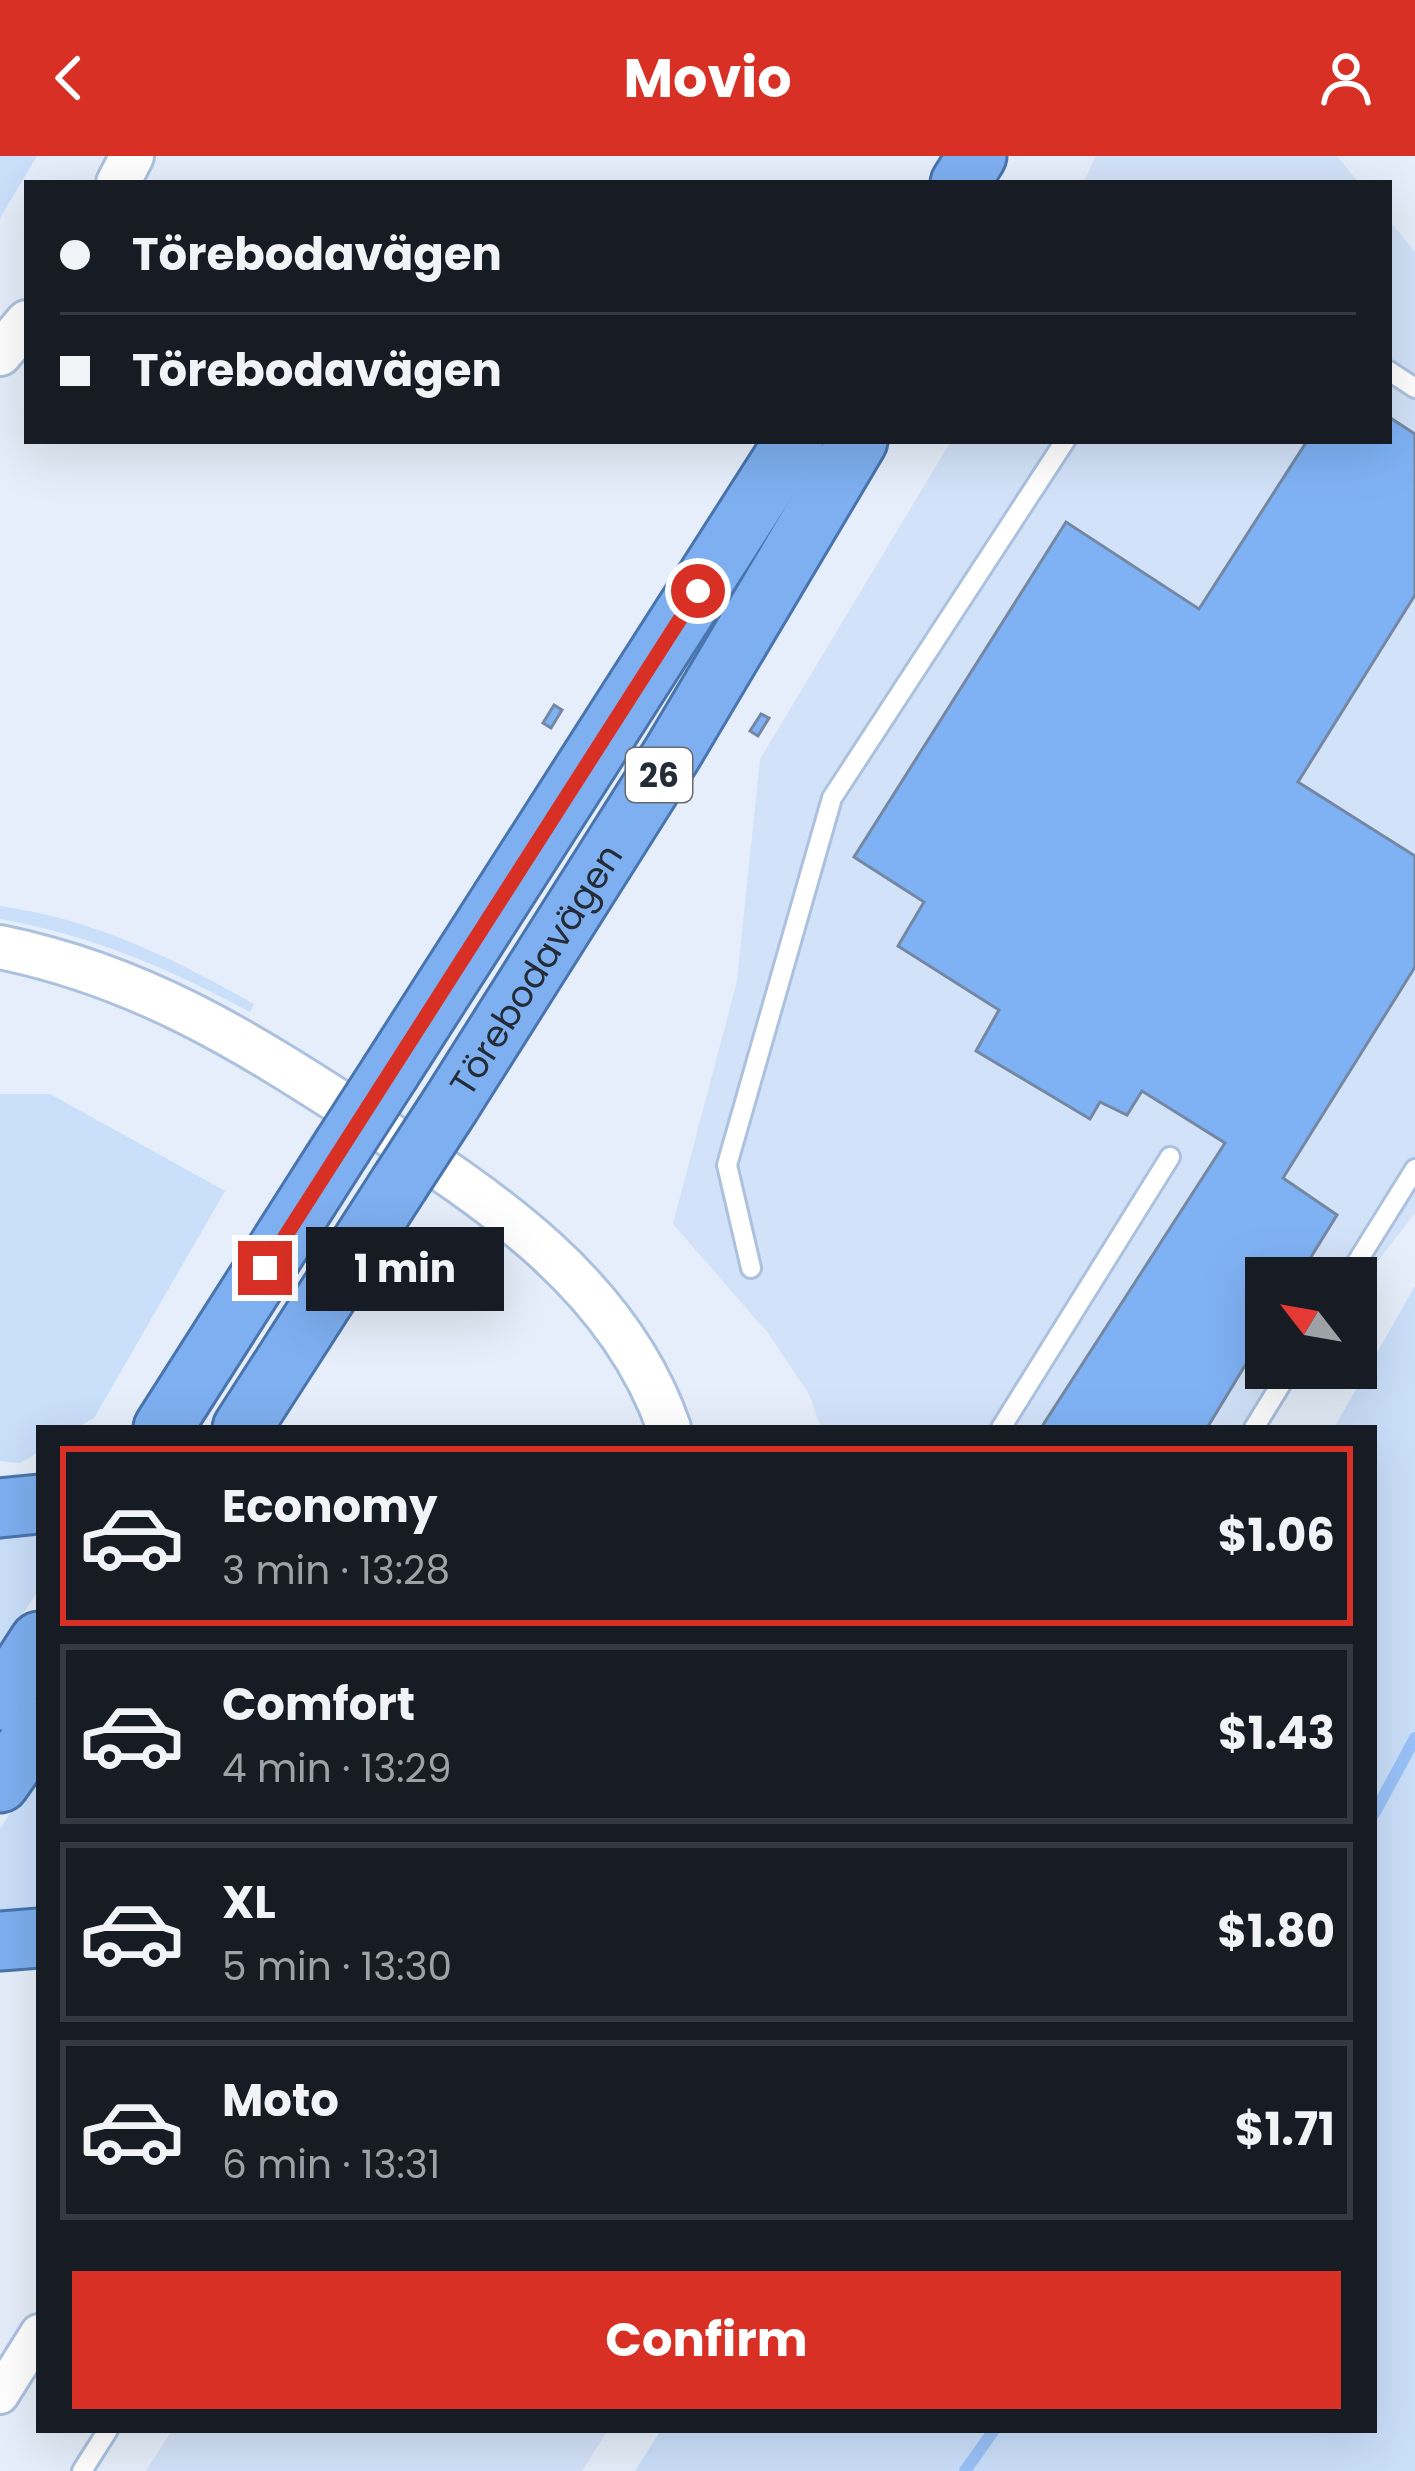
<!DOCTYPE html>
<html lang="en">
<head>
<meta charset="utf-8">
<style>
	body { margin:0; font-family:Poppins,sans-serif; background:#242831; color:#f1f3f6; height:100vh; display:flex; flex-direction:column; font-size:45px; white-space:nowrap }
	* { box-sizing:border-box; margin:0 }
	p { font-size:39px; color:#9ea1a6 }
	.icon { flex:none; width:66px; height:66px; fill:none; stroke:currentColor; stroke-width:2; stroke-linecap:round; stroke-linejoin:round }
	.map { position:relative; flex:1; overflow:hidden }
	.panel { position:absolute; left:36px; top:1269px; width:1341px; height:1008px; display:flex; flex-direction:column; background:#171b24; border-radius:0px; box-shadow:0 12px 48px #0002 }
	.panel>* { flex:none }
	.banner { position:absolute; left:24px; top:24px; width:1368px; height:264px; border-radius:0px; box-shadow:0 12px 48px #0002; display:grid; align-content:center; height:264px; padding:0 36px; background:#171b24 }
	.needle { width:78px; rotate:301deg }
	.buttons { position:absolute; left:1245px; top:1101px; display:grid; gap:24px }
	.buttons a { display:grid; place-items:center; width:132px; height:132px; border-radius:0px; background:#171b24; box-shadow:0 12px 48px #0002; font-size:60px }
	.end { position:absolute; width:54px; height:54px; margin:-27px; border:15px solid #d93025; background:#fff; box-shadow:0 0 0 6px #fff }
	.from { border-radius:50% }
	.bubble { position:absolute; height:84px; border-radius:0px; background:#171b24; box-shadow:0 12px 48px #0002; font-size:39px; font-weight:700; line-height:84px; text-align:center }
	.banner b { display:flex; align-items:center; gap:42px; height:114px; font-size:45px }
	.banner b+b { border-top:3px solid #363941 }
	.banner i { width:30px; height:30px; background:#f1f3f6 }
	ul { padding:21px 0 0; list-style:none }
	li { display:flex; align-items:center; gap:36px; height:180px; margin:0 24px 18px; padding:0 12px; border:6px solid #363941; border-radius:0px }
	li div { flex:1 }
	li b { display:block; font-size:45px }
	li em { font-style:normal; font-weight:700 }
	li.current { border-color:#d93025 }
	li>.icon { width:108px; height:108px; stroke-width:1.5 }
	.button { display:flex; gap:24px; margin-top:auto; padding:24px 36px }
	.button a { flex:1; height:138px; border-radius:0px; background:#d93025; color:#fff; font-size:48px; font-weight:700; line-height:138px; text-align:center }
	header { display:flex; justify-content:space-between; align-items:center; height:156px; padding:0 36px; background:#d93025; color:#fff; font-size:54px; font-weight:700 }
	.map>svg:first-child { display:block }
	.built { fill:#d2e2f8 }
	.green { fill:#cadffa }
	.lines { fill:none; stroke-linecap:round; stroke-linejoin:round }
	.stream { stroke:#99c2f8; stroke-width:12 }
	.building { fill:#7fb2f5; stroke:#7488a3; stroke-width:3 }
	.service-casing { stroke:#abc1de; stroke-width:24 }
	.minor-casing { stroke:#abc1de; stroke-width:42 }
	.tertiary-casing { stroke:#abc1de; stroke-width:48 }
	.trunk-casing { stroke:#4974ad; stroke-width:63 }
	.service { stroke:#fff; stroke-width:18 }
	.minor { stroke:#fff; stroke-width:36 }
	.tertiary { stroke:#fff; stroke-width:42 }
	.trunk { stroke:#7eaff0; stroke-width:57 }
	.trunk-bridge-casing { stroke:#4974ad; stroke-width:63; stroke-linecap:butt }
	.trunk-bridge { stroke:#7eaff0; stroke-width:57 }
	.route { stroke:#d93025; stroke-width:15 }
	.labels { text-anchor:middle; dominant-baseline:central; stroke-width:9; stroke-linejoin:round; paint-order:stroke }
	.shield { fill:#fff; stroke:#656b73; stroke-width:3 }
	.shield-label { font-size:33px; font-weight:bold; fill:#232c37 }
	.street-label { font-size:36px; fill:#232c37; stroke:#fff }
</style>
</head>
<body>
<header><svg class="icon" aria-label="back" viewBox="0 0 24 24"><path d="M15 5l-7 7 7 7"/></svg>Movio<svg class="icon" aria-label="person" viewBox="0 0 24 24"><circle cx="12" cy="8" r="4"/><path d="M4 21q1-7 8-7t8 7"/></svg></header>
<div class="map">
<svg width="1415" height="2315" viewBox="0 0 1415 2315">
	<rect width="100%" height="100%" fill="#e5eefa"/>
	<g class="built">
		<polygon points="1096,0 1337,0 1359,27 1083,27"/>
		<polygon points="1389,64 1415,96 1415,1057 1356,1133 1356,1122 1266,1122 1266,1212 1295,1212 1248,1272 821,1272 809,1238 768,1177 673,1068 737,825 760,603 951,285 1389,285"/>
		<polygon points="172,2274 608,2274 582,2315 146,2315"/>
	</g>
	<g class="green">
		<polygon points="0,0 37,0 0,62"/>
		<path d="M0,750C97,764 170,801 254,848L250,856C169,812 90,779 0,763Z"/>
		<polygon points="0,938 50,938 225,1035 94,1262 77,1272 39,1272 39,1296 20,1307 0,1305"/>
		<polygon points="1415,1130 1415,2315 635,2315 661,2274 1374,2274 1374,1272 1334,1272"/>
		<polygon points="39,1370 39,1433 0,1493 0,1373"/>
		<polygon points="39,1612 39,1759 0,1764 0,1673"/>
	</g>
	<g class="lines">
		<g class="stream">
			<polyline points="1374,1658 1415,1582"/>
			<polyline points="965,2315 994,2274"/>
		</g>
	</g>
	<g class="building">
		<polygon points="1389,261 1415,278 1415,439 1298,626 1415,700 1415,811 1283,1022 1337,1059 1298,1122 1266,1122 1266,1175 1207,1272 1041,1272 1225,987 1142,935 1127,959 1100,946 1090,963 976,895 999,854 898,790 924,746 854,701 1066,366 1199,453 1307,285 1389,285"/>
		<polygon points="554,549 562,554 551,572 543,567"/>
		<polygon points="761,558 769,562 758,580 750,575"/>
	</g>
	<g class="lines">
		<g class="service-casing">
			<g id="service">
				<polyline points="1389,215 1415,232"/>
				<polyline points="751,1112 727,1009 832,642 1065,285"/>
				<polyline points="1347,1122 1415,1013"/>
				<polyline points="1001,1272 1170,1001"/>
				<polyline points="1254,1272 1291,1212"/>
				<polyline points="82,2315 108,2274"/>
			</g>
		</g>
		<g class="minor-casing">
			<polyline id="minor" points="0,2239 39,2177"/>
		</g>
		<g class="tertiary-casing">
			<g id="tertiary">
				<polyline points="118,27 132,0"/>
				<polyline points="0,198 27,166"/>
				<path d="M0,791C141,820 242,883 361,960C485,1041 618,1125 669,1272"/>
			</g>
		</g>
		<g class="trunk-casing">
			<g id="trunk">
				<polyline points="960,27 977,0"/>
				<polyline points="391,915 794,285"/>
				<path id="s1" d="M451,948L672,598L858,285"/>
				<polyline points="163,1272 342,991"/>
				<polyline points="242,1272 399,1028"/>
				<polyline points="0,1352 39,1348"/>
				<polyline points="0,1545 39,1485"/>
				<polyline points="0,1627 39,1571"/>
				<polyline points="0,1785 39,1782"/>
			</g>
		</g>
		<use href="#service" class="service"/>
		<use href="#minor" class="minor"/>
		<use href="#tertiary" class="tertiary"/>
		<use href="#trunk" class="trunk"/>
		<g class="trunk-bridge-casing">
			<g id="trunk-bridge">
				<polyline points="342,991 391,915"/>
				<polyline points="399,1028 451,948"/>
			</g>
		</g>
		<use href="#trunk-bridge" class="trunk-bridge"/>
	</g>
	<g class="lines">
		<polyline class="route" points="265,1112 698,435"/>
	</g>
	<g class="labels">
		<rect class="shield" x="626" y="592" width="66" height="54" rx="9"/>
		<g class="shield-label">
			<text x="659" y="619">26</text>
		</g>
		<g class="street-label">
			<text stroke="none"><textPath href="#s1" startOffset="159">Törebodavägen</textPath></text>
		</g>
	</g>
</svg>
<div class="buttons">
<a><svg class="needle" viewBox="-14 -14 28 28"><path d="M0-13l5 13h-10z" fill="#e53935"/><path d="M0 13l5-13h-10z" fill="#9ea1a6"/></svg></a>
</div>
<i class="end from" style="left:698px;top:435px"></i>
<i class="end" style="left:265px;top:1112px"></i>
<div class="bubble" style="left:306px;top:1071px;width:198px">1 min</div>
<div class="banner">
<b><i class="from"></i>Törebodavägen</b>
<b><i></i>Törebodavägen</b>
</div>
<section class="panel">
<ul>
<li class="current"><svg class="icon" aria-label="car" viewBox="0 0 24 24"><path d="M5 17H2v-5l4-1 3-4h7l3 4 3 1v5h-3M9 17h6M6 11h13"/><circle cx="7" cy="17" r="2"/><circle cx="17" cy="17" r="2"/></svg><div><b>Economy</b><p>3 min · 13:28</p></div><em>$1.06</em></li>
<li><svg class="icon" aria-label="car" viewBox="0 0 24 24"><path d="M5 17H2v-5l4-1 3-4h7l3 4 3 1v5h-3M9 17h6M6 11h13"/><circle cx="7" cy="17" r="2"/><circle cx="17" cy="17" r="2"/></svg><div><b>Comfort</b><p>4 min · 13:29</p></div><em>$1.43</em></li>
<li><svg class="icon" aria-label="car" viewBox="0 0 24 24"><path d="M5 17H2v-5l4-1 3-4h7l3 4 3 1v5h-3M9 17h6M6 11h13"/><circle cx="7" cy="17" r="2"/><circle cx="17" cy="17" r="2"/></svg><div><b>XL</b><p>5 min · 13:30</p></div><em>$1.80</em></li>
<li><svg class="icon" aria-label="car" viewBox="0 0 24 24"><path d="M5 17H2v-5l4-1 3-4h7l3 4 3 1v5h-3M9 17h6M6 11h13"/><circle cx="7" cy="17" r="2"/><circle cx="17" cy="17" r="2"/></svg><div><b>Moto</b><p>6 min · 13:31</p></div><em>$1.71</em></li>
</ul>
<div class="button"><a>Confirm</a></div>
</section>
</div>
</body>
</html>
